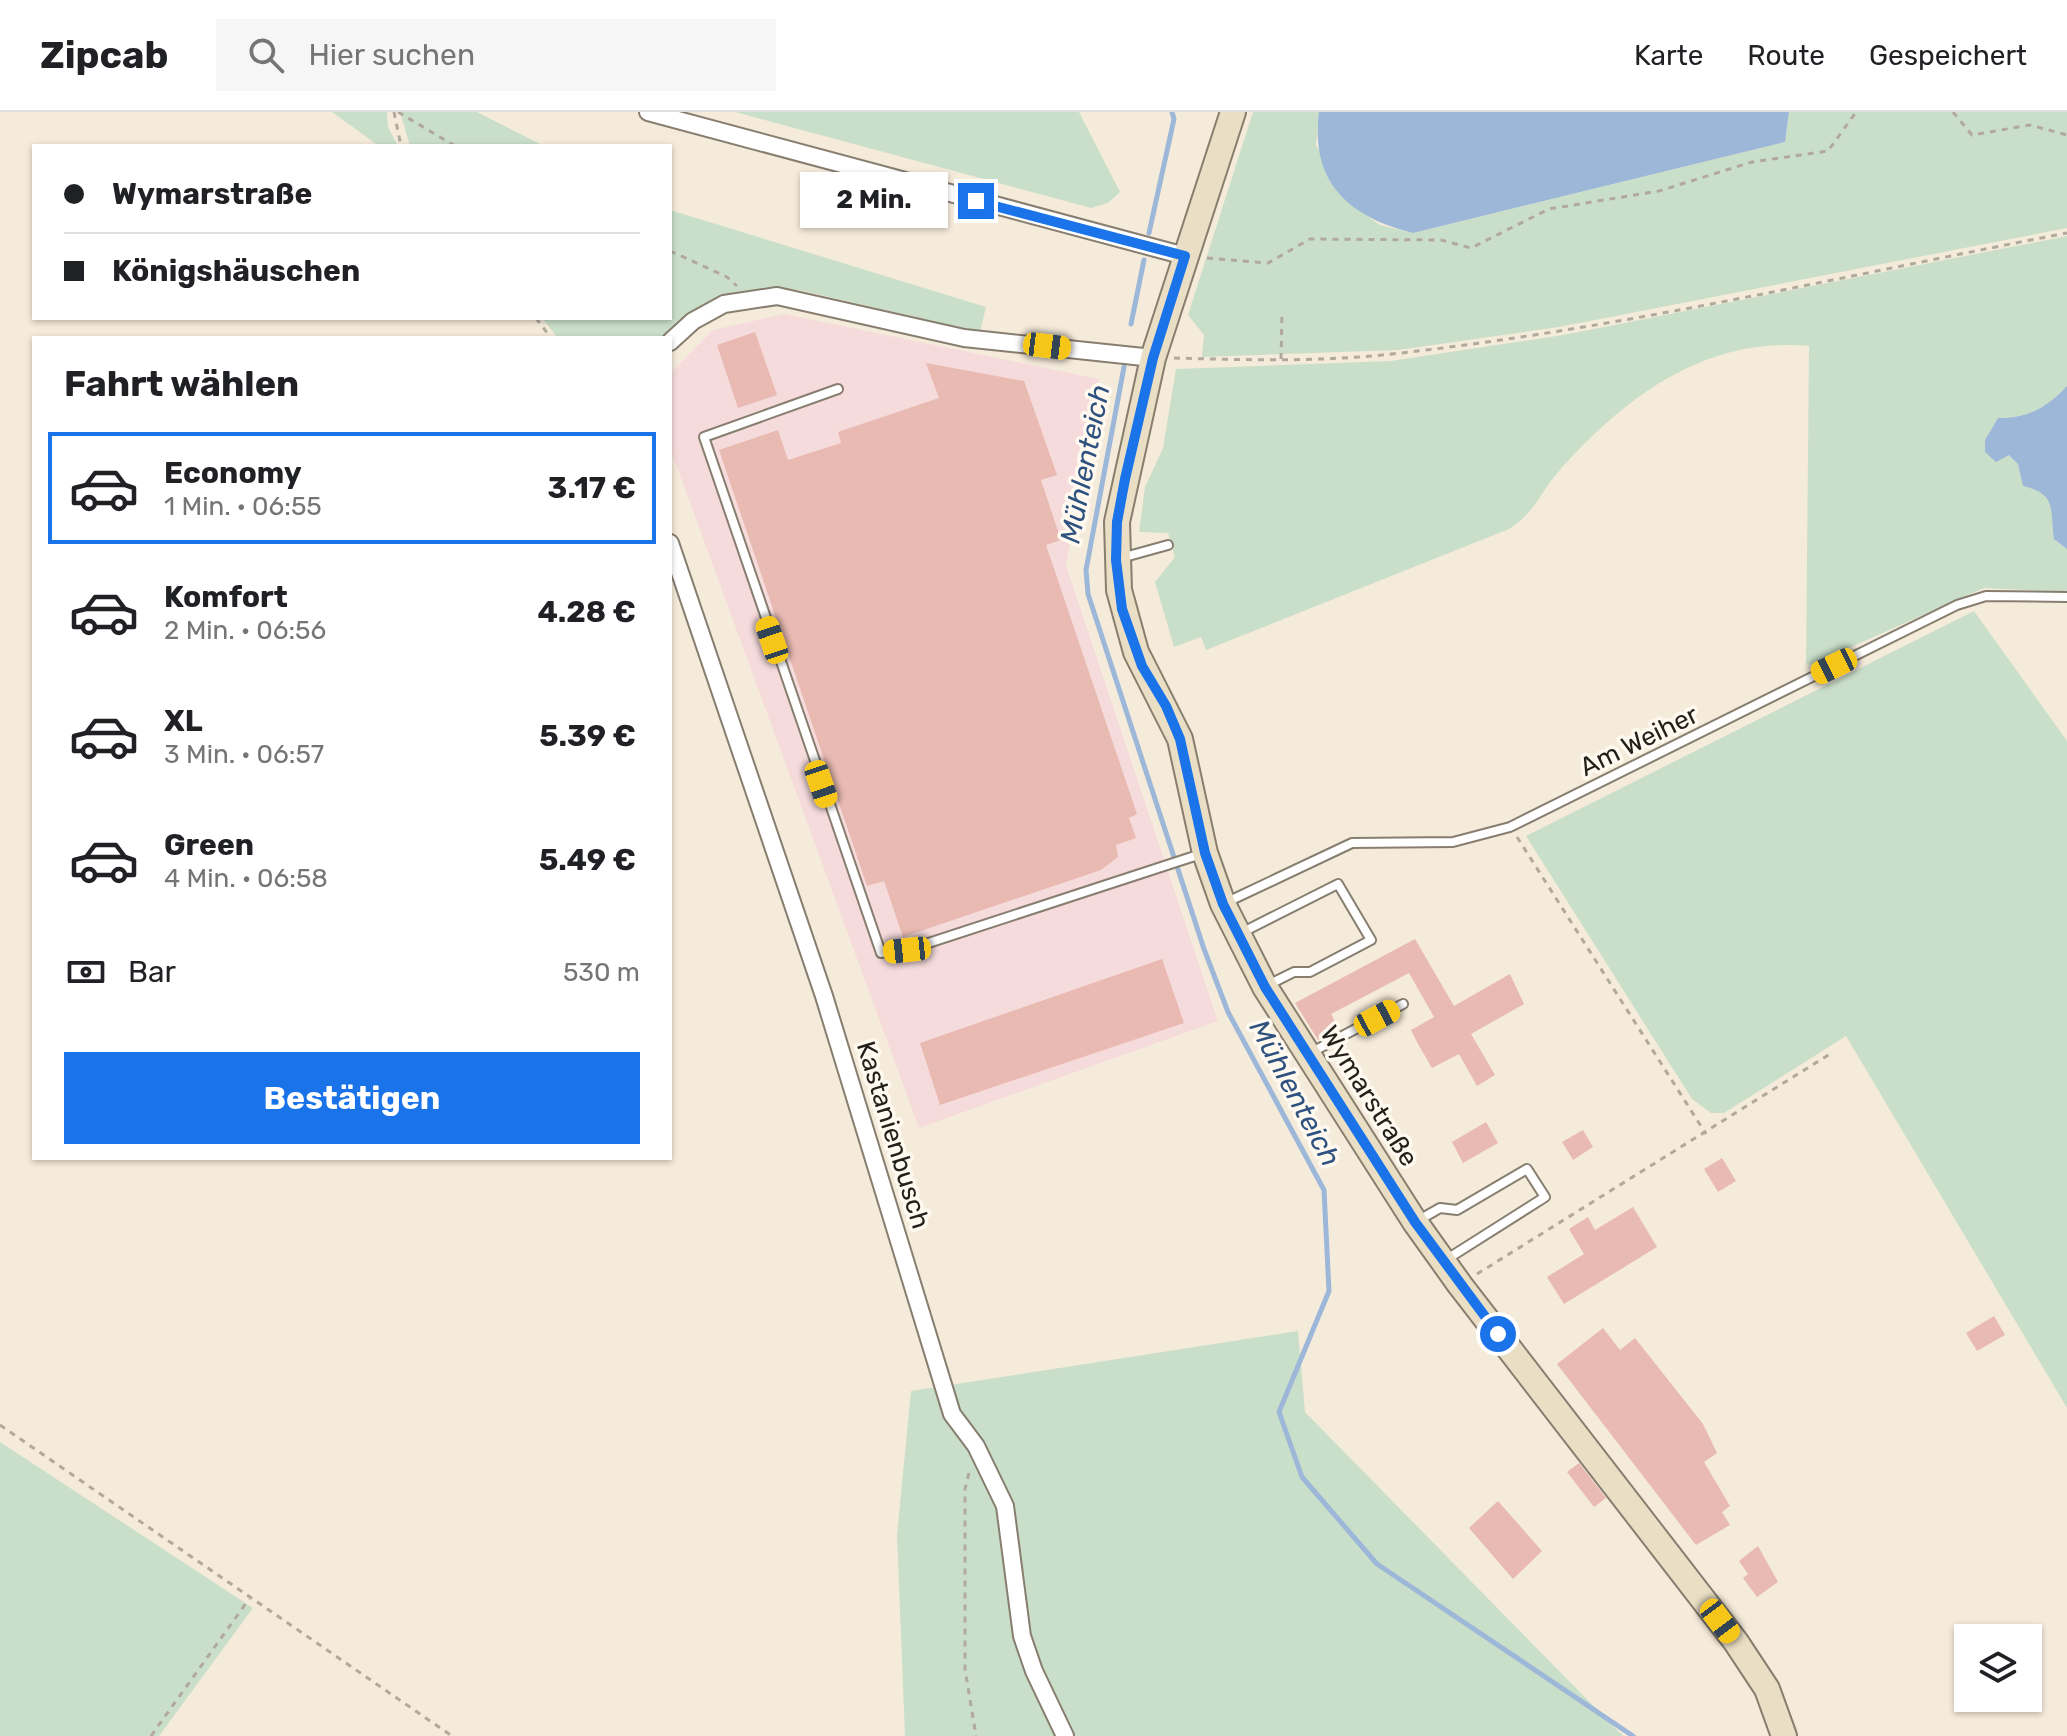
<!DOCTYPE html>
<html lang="de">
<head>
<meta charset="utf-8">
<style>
	body { margin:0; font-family:Rubik,sans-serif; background:#f6f6f6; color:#202124; height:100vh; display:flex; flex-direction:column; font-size:30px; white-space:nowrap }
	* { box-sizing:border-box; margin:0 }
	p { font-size:26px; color:#757577 }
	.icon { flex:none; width:44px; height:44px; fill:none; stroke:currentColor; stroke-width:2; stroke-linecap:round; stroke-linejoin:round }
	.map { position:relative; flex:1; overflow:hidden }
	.sheet { position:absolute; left:32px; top:224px; width:640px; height:824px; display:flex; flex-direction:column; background:#fff; border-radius:0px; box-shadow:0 2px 6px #0004 }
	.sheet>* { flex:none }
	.guide { position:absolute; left:32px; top:32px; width:640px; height:176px; border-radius:0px; box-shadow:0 2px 6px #0004; display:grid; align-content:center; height:176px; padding:0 32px; background:#fff }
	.tools { position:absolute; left:1954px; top:1512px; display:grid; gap:16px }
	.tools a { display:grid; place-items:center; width:88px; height:88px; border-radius:0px; background:#fff; box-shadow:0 2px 6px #0004; font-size:40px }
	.end { position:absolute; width:36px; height:36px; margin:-18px; border:10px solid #1a73e8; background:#fff; box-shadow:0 0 0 4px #fff }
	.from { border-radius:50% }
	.bubble { position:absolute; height:56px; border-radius:0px; background:#fff; box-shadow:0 2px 6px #0004; font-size:26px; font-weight:700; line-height:56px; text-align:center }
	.car { position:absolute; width:24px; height:48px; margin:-24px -12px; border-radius:10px; box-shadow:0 0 6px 2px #0007; background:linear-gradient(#f5c518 24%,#345 0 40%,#f5c518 0 76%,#345 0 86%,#f5c518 0) }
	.guide b { display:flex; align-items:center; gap:28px; height:76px; font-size:30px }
	.guide b+b { border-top:2px solid #e0e0e0 }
	.guide i { width:20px; height:20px; background:#202124 }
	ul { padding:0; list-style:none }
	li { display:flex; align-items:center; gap:24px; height:112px; margin:0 16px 12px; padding:0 16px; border:4px solid transparent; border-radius:0px }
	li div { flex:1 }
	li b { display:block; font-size:30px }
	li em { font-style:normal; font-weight:700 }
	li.current { border-color:#1a73e8 }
	li>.icon { width:72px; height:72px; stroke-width:1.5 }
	h2 { padding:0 32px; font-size:36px; line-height:96px }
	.pay { display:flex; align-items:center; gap:20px; height:88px; padding:0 32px; font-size:30px }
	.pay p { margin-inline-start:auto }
	.button { display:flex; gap:16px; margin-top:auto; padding:16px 32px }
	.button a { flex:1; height:92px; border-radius:0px; background:#1a73e8; color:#fff; font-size:32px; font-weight:700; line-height:92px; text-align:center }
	header { display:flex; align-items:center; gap:48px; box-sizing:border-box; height:112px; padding:0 40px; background:#fff; border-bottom:2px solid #e0e0e0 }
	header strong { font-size:38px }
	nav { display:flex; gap:44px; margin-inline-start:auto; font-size:28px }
	.search { width:560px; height:72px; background:#f6f6f6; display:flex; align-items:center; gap:20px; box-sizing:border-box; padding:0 28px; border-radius:0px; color:#757577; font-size:30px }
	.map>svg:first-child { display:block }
	.industrial { fill:#f6dbdc }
	.green { fill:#cadfc9 }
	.water { fill:#9db7d9 }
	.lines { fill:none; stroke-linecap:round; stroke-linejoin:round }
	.stream { stroke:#9db7d9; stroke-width:5 }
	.building { fill:#e9bab1 }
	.lane-casing { stroke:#877e70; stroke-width:12 }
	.street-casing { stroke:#877e70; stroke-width:20 }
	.secondary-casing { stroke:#877e70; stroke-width:28 }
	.path { stroke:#b1a99d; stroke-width:3; stroke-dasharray:6 6; stroke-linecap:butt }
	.lane { stroke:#fff; stroke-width:8 }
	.street { stroke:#fff; stroke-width:16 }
	.secondary { stroke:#eadfc4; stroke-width:24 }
	.route { stroke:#1a73e8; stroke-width:10 }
	.labels { text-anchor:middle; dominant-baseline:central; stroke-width:7; stroke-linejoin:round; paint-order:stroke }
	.street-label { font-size:26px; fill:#231f1a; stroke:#fff9ef }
	.water-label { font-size:28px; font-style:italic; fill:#2e517f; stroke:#fff9ef }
</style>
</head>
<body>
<header>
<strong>Zipcab</strong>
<div class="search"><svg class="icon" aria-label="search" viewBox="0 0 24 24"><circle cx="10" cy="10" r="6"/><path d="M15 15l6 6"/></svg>Hier suchen</div>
<nav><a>Karte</a><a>Route</a><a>Gespeichert</a></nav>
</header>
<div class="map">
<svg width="2067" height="1624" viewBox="0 0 2067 1624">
	<rect width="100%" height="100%" fill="#f5ebdb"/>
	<polygon class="industrial" points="784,202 1099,267 1066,453 1218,909 919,1016 670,336 671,261 713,218"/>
	<g class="green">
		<polygon points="332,0 387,0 388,15 398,34 379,34"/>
		<polygon points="400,0 477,0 544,34 410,34"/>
		<polygon points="735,0 1079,0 1120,80 1108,91 1091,96"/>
		<polygon points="1253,0 1319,0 1316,33 1350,91 1380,113 1413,121 1785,30 1789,0 2067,0 2067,116 1559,215 1398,238 1202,245 1204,223 1188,203"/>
		<polygon points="670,98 986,195 980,220 799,178 726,184 667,226 558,226 542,206 670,206"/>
		<path d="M2067,124V480L1984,476L1806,555L1810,552L1806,553L1809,234C1706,224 1625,285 1560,358C1538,382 1538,398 1509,417L1206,538L1201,525L1174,535L1155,470L1175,445L1168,421L1139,420L1145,375L1163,336L1176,257L1391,249L1563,223Z"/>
		<polygon points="1974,499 2067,629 2067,1296 1846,924 1724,1001 1711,1001 1692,987 1526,724"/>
		<polygon points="1298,1219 1305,1300 1623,1624 905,1624 897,1423 911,1279"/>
		<polygon points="0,1330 253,1496 159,1624 0,1624"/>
	</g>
	<g class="water">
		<path d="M1319,0H1789L1785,30L1413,121C1348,105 1310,70 1319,0Z"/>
		<path d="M2067,274V437L2054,427C2050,397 2057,382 2023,374L2018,352L2009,343L1996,350L1985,340V328L1998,306C2027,307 2048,295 2067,274Z"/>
	</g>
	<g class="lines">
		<g class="stream">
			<polyline points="1149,121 1174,7 1172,0"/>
			<polyline points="1131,212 1144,148"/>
			<polyline points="1124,255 1086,458 1088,482 1204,837 1228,900 1324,1078 1329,1179 1279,1300 1302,1365 1377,1452 1633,1624"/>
		</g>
	</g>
	<g class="building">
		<polygon points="755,220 777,283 738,296 717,233"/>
		<polygon points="926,251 1024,269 1057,363 1041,368 1061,428 1046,433 1137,702 1129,706 1136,726 1116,733 1118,745 1101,758 903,825 884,769 867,774 719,338 778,318 788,348 841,331 838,320 939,286"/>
		<polygon points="1415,827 1454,894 1510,862 1524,892 1471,922 1495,963 1477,974 1459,942 1432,956 1418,932 1411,918 1434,905 1409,861 1331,902 1337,913 1334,919 1318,928 1295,891"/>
		<polygon points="1162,847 1184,911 940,993 920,931"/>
		<polygon points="1486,1010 1498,1031 1463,1051 1452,1030"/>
		<polygon points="1583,1018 1593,1035 1573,1048 1562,1030"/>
		<polygon points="1722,1046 1736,1069 1718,1080 1704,1057"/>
		<polygon points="1633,1095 1657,1135 1564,1192 1547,1165 1584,1142 1569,1117 1588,1105 1595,1118"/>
		<polygon points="1994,1204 2005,1223 1977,1239 1966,1221"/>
		<polygon points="1603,1216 1620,1238 1635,1226 1703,1312 1717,1341 1704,1350 1730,1394 1722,1400 1730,1413 1696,1433 1557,1252"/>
		<polygon points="1579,1351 1606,1386 1594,1395 1567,1360"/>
		<polygon points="1498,1389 1542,1439 1513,1467 1469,1416"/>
		<polygon points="1758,1434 1778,1470 1757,1485 1743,1466 1748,1462 1739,1449"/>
	</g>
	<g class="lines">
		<g class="lane-casing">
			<g id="lane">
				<polyline points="838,277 704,325 881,841 907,838 1204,741"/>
				<polyline points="1121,446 1168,433"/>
				<polyline points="1225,791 1352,731 1453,730 1510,715 1957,493 1986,484 2067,485"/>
				<polyline points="1241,821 1338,772 1371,828 1310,860 1294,860 1266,874"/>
				<polyline points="1312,940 1403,892"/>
				<polyline points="1419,1108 1440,1096 1457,1098 1527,1057 1545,1085 1444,1149"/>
			</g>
		</g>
		<g class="street-casing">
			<g id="street">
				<polyline points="648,0 1185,144"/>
				<polyline points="670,230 693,209 724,192 777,184 964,226 1153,246"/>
				<polyline points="670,431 824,884 952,1302 976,1334 1005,1394 1022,1524 1034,1559 1065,1624"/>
			</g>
		</g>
		<g class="secondary-casing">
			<polyline id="secondary" points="1233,0 1153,246 1117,410 1119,478 1136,540 1180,627 1205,741 1223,792 1265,875 1415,1110 1460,1173 1736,1530 1767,1577 1784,1624"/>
		</g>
		<g class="path">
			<polyline points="394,0 401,34"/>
			<polyline points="398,0 455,34"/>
			<polyline points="1953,0 1972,23 2030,13 2067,23"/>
			<polyline points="670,139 727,165 737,174"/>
			<polyline points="1207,146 1268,151 1310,127 1441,128 1471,136 1549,97 1659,79 1752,50 1828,39 1856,0"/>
			<polyline points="536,206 551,226"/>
			<path d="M1174,246C1246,248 1320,250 1392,242C1619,217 1843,164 2067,121"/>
			<polyline points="1281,247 1282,200"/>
			<polyline points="1517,725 1706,1022"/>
			<polyline points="1477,1162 1830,942"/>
			<polyline points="0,1313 452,1624"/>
			<polyline points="969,1361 965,1377 965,1557 976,1624"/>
			<polyline points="151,1624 249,1487"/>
		</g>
		<use href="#lane" class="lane"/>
		<use href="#street" class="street"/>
		<use href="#secondary" class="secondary"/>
	</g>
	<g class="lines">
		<polyline class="route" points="976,89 1185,144 1153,246 1125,367 1117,410 1116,448 1122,497 1142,554 1166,594 1180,627 1205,741 1223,792 1265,875 1415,1110 1498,1222"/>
	</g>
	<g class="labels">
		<g class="street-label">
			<text transform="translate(1639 629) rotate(-26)">Am Weiher</text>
			<text transform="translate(1369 984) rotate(58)">Wymarstraße</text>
			<text transform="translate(893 1023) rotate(73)">Kastanienbusch</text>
		</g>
		<g class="water-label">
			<text transform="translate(1085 352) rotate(-79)">Mühlenteich</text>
			<text transform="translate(1295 981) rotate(62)">Mühlenteich</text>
		</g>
	</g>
</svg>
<div class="tools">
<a><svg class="icon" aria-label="layers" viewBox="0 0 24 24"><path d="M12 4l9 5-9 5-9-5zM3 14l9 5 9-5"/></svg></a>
</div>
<i class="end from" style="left:1498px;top:1222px"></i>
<i class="end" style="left:976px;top:89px"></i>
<div class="bubble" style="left:800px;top:60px;width:148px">2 Min.</div>
<i class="car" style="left:1047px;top:234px;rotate:97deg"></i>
<i class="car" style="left:772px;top:528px;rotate:341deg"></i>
<i class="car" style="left:1834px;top:554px;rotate:244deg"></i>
<i class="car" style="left:821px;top:672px;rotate:161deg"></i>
<i class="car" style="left:907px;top:838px;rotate:264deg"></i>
<i class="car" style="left:1377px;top:906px;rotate:62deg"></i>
<i class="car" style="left:1720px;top:1509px;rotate:143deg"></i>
<div class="guide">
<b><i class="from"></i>Wymarstraße</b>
<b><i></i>Königshäuschen</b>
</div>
<section class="sheet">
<h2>Fahrt wählen</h2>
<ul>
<li class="current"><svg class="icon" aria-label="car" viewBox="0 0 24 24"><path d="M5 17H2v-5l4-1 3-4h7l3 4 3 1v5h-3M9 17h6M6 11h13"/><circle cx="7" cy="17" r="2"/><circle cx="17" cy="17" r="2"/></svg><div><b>Economy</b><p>1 Min. · 06:55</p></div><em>3.17 €</em></li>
<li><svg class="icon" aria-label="car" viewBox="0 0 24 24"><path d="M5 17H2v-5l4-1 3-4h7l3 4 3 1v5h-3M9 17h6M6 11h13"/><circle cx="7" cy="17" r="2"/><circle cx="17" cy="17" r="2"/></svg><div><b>Komfort</b><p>2 Min. · 06:56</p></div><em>4.28 €</em></li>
<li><svg class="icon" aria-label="car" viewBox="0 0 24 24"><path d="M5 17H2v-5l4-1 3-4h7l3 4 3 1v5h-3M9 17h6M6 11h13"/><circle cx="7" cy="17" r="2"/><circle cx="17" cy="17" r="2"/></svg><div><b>XL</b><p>3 Min. · 06:57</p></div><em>5.39 €</em></li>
<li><svg class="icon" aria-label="car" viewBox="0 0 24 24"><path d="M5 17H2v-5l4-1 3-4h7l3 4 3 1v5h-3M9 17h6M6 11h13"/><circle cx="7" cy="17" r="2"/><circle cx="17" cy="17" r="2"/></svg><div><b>Green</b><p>4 Min. · 06:58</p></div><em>5.49 €</em></li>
</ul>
<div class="pay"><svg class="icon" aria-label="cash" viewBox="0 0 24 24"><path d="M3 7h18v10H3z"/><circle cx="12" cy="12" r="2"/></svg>Bar<p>530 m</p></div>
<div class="button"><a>Bestätigen</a></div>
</section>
</div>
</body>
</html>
